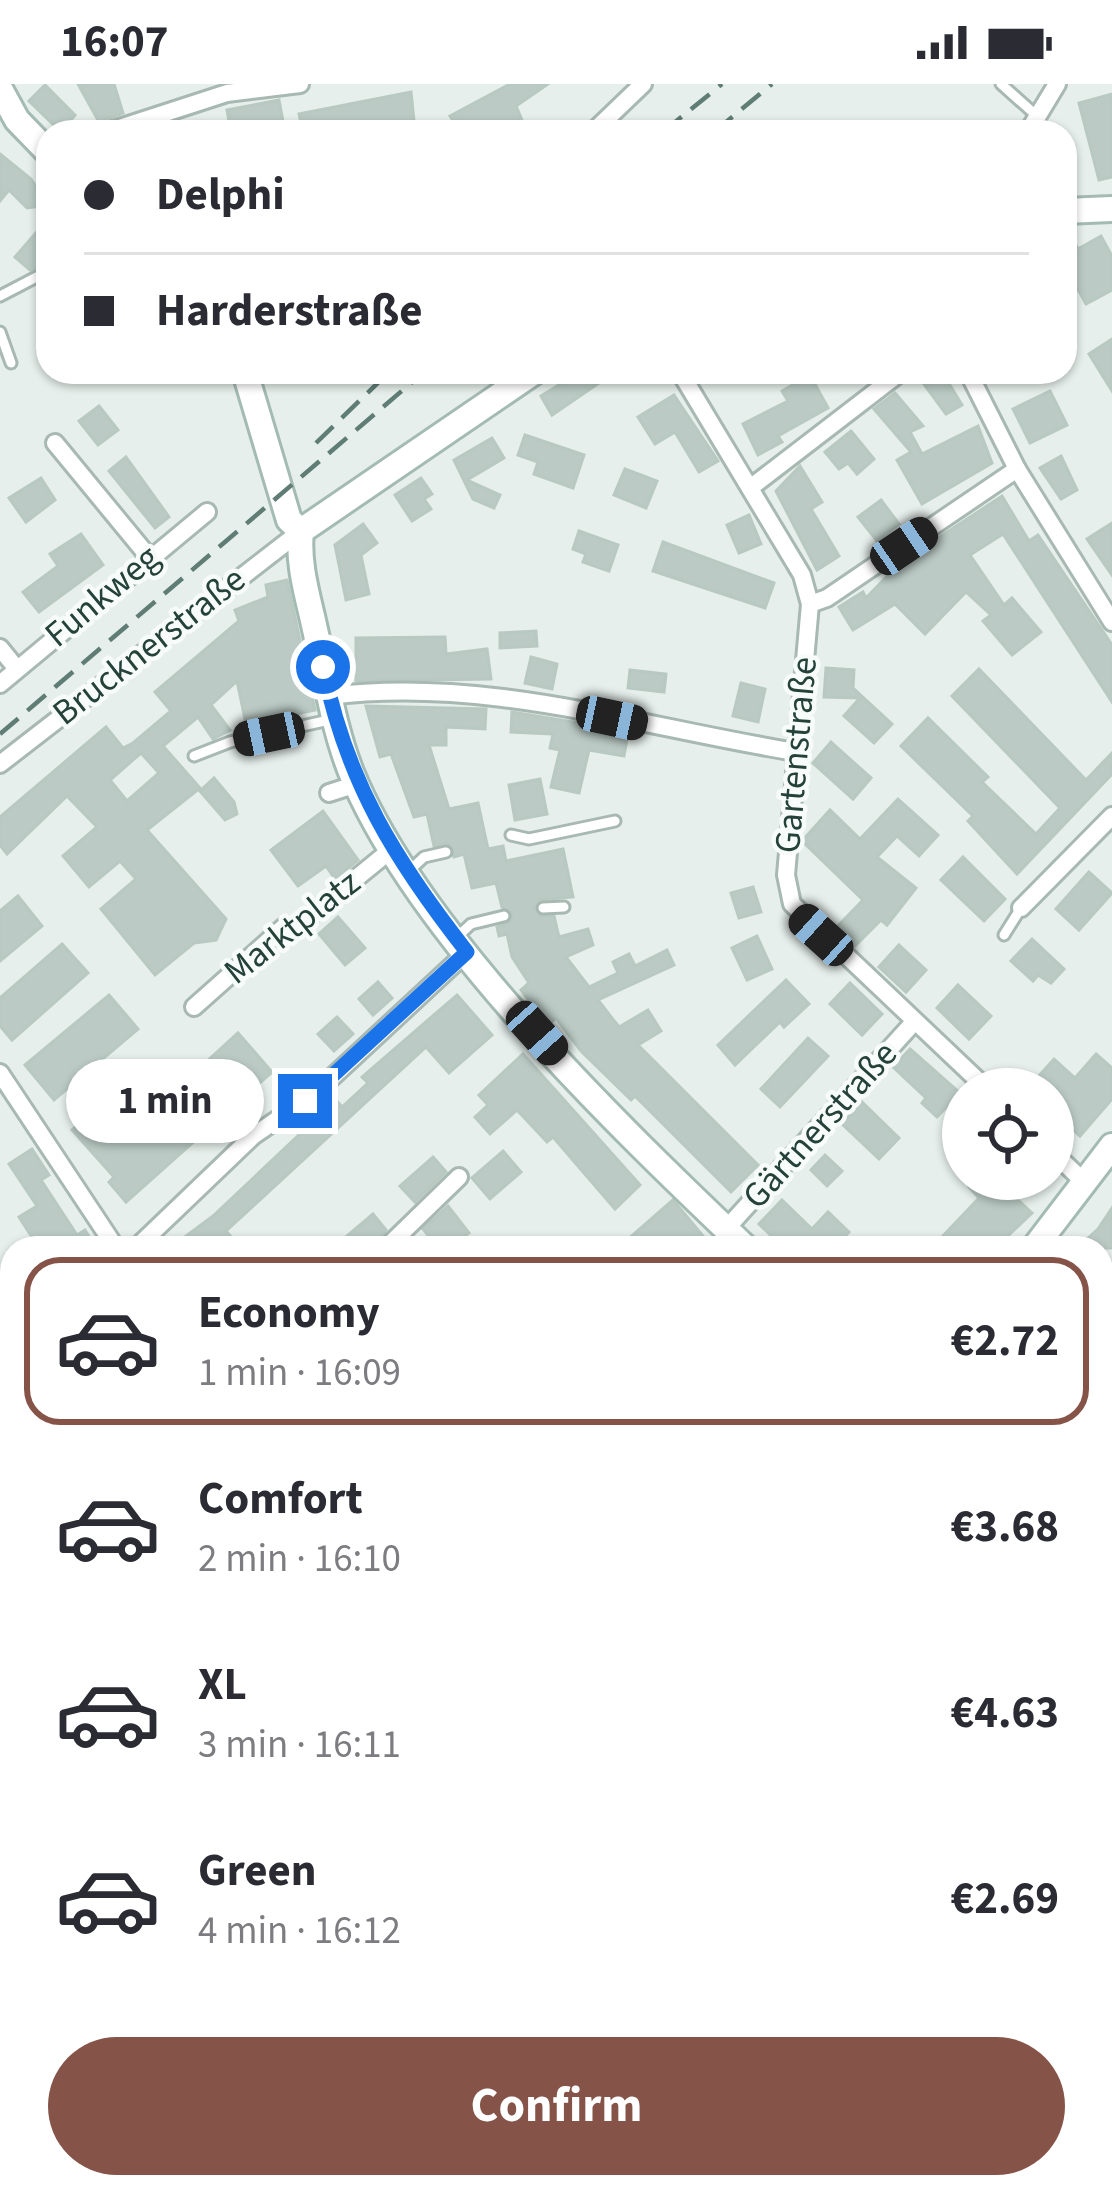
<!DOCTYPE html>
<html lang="en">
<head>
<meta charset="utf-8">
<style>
	body { margin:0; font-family:"Source Sans 3",sans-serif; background:#f7f7f7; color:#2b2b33; height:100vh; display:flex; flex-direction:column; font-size:45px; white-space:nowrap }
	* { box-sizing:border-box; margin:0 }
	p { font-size:39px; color:#7c7c81 }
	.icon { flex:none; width:66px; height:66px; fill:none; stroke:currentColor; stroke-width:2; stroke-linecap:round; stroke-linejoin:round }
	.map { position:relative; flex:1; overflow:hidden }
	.panel { position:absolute; left:0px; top:1152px; width:1113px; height:963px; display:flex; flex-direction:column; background:#fff; border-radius:36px 36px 0 0; box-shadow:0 3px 9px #0004 }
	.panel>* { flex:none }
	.banner { position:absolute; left:36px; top:36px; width:1041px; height:264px; border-radius:36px; box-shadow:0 3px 9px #0004; display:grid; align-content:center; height:264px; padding:0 48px; background:#fff }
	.buttons { position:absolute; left:942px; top:984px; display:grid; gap:24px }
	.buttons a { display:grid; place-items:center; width:132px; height:132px; border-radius:50%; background:#fff; box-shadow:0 3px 9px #0004; font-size:60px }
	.end { position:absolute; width:54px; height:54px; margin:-27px; border:15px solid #1a73e8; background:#fff; box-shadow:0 0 0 6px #fff }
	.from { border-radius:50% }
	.bubble { position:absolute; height:84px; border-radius:42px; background:#fff; box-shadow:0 3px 9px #0004; font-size:39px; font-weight:700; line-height:84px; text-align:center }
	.car { position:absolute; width:36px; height:72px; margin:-36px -18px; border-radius:15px; box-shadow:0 0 9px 3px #0007; background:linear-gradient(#222 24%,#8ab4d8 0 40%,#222 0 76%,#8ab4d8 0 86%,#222 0) }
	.banner b { display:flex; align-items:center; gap:42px; height:114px; font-size:45px }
	.banner b+b { border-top:3px solid #e1e1e2 }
	.banner i { width:30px; height:30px; background:#2b2b33 }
	ul { padding:21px 0 0; list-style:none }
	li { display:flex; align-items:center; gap:36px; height:168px; margin:0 24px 18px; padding:0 24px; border:6px solid transparent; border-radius:36px }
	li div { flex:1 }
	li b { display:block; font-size:45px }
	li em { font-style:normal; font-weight:700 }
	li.selected { border-color:#855347 }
	li>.icon { width:108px; height:108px; stroke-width:1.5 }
	.button { display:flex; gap:24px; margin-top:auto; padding:24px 48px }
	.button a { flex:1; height:138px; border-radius:72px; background:#855347; color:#fff; font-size:48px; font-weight:700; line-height:138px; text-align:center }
	.status { display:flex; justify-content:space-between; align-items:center; height:84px; padding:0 60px; background:#fff; direction:ltr }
	.status svg { height:33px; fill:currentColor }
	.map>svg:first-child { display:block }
	.building { fill:#bbcac4; stroke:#b8c9c2; stroke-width:3; fill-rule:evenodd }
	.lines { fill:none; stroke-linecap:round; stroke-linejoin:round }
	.lane-casing { stroke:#a8b8b2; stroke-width:15 }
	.street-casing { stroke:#a8b8b2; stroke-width:22 }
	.secondary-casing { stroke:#a4bbb3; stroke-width:30 }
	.lane { stroke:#fff; stroke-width:9 }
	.street { stroke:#fff; stroke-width:16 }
	.secondary { stroke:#fff; stroke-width:24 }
	.rail { stroke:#5f7d75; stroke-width:4.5; stroke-dasharray:24 12; stroke-linecap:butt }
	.route { stroke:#1a73e8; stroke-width:15 }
	.labels { text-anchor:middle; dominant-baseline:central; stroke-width:9; stroke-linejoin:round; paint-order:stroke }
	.street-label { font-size:36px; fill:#24423a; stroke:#f7fbf9 }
</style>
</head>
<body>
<div class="status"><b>16:07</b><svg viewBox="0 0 49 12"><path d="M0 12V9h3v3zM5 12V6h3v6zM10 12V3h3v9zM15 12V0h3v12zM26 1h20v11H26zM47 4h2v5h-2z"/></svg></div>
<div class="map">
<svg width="1112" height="2114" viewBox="0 0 1112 2114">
	<rect width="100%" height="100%" fill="#e6efeb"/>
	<g class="building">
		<polygon points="78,0 114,0 123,29 99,38"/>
		<polygon points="510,0 548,0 516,22 527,48 461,48 450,32"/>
		<polygon points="45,1 75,31 61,48 29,17"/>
		<polygon points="411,8 414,37 371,40 372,48 303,48 299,30"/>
		<polygon points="1112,10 1112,93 1099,96 1079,19"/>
		<polygon points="279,16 284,43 231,48 227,26"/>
		<polygon points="0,70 31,95 48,121 27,124 9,106 0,117"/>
		<polygon points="48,135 48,178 30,186 15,173"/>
		<polygon points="1066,143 1078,165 1101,152 1112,172 1112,206 1086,220 1065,182"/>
		<polygon points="1112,255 1112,307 1089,270"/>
		<polygon points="580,288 615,288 552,331 541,312"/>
		<polygon points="915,288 942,288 962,321 946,330"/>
		<polygon points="810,291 828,324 778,352 782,358 758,371 743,340 788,317 782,307"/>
		<polygon points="1050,307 1067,341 1030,359 1013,325"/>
		<polygon points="895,309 923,342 910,348 922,370 978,342 992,379 922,420 897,376 911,368 874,325"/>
		<polygon points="674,311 718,377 699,388 675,348 655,360 638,333"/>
		<polygon points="99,322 118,346 98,361 79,337"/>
		<polygon points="851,347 874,375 857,390 848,379 839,385 825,368"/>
		<polygon points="525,351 584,371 573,404 534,390 538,378 518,371"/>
		<polygon points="492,354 504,374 467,396 500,411 494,424 473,415 454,376"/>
		<polygon points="1061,372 1077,406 1061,415 1040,384"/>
		<polygon points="126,373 169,433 155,444 109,387"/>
		<polygon points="800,382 822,418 811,425 839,472 817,486 776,407"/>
		<polygon points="625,385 657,397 646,424 614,411"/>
		<polygon points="41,394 55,416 26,438 9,414"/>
		<polygon points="421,394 432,410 424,415 431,425 412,437 395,411"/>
		<polygon points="1002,412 1029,457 1038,451 1112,561 1112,618 1003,450 970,471 1004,521 1012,514 1041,548 1012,571 983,537 991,531 966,508 925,550 895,520 853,546 839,523 863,508 866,514 899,480"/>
		<polygon points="881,416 899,440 877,457 858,433"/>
		<polygon points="749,431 761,460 739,469 727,441"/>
		<polygon points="1112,439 1112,491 1087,455"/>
		<polygon points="363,440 377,459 361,471 369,510 346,516 335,461"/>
		<polygon points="579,447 618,461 609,487 583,478 586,470 573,465"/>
		<polygon points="81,450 103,481 39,528 23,508 58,482 50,470"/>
		<polygon points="663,458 774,499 765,524 653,487"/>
		<path d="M287,496L315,626L246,640L237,597L211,621L230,646L213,655L198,633L163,662L200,704L147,746L226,835L216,856L194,859L155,891L101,825L136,795L120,777L89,803L63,772L97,743L67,712L7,770L0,761V733L106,643L123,664L133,659L171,627L155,608L239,537L235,526L268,513L266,501ZM141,669L159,689L127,717L110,696Z"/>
		<polygon points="536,547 537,562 500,564 500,549"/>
		<polygon points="445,553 446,570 487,565 491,595 356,597 356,554"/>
		<polygon points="531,573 557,580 552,605 525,599"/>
		<polygon points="826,584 854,586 853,604 892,640 874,659 844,632 860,614 824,613"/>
		<polygon points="979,585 1086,696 1112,669 1112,690 1017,790 968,737 973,732 901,662 928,634 988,693 982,698 1036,750 1060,724 952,612"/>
		<polygon points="630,586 666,590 664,608 628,604"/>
		<polygon points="741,599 765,605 758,638 733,632"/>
		<polygon points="366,622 486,625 485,645 446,643 446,661 429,661 449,725 478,719 488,765 503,762 506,777 563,765 573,813 539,816 534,826 540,832 554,832 559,853 588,845 593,861 566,873 589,903 618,889 613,878 629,870 635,882 667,866 674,881 598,916 619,943 648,926 661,947 638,961 758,1081 731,1108 635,1012 631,1016 581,967 556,934 548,941 521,906 529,899 512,873 507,850 499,852 497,843 509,839 513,831 502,823 496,799 472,804 464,770 454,773 448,759 434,762 427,730 414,733 391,670 380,673"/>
		<polygon points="512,628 591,641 589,649 627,655 624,672 589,666 579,709 551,703 560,666 550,664 553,650 511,648"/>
		<polygon points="831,658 871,694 853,715 813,679"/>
		<polygon points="214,694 234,718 237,730 225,736 200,707"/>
		<polygon points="540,695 547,730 515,736 509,701"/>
		<polygon points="898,715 938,751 919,772 897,752 877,773 916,804 887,841 881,836 855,862 836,844 863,816 802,757 830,726 860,755"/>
		<polygon points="323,727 358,776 335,795 326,782 298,802 271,766"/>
		<polygon points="963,773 1005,815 984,837 941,796"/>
		<polygon points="1089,788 1112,809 1079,846 1056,825"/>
		<polygon points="753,803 761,828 739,834 731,809"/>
		<polygon points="18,812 42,842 0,877 0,827"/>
		<polygon points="338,833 365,864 345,881 319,850"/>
		<polygon points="757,852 772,885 747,896 732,864"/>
		<polygon points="1032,855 1064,885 1051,899 1038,891 1033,897 1011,877"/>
		<polygon points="62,860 88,889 12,956 0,942 0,914"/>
		<polygon points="899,861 926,886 906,908 879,883"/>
		<polygon points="786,896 809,920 784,943 780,938 735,981 718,961"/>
		<polygon points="378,898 392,914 373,931 359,915"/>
		<polygon points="850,899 882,930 862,951 830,920"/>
		<polygon points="958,901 991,932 969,955 937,924"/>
		<polygon points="109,911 138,945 54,1016 25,981"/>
		<polygon points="457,911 492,951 449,989 426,963 226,1147 241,1164 170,1164 213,1132 336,1016 342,1023 368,999 362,993"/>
		<polygon points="337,933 353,950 334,967 318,950"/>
		<polygon points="238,949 272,988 126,1118 109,1098 114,1093 72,1046 101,1021 123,1045 177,997 187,1009 212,986 205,979"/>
		<polygon points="808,954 828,972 780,1023 761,1005"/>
		<polygon points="910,965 960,1009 937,1033 922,1019 926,1014 893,983"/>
		<polygon points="523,970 640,1101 615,1125 553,1053 547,1058 517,1026 490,1050 475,1033 488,1021 479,1011"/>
		<polygon points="1096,970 1112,984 1112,1015 1080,1052 1053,1027 1053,1005 1027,1005 1054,975 1075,994"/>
		<polygon points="862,1018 899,1054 879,1075 842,1040"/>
		<polygon points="32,1065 49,1091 41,1096 77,1151 85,1146 96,1164 39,1164 19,1133 37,1122 9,1080"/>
		<polygon points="503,1067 521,1088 490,1115 472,1094"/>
		<polygon points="825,1071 842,1087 827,1102 811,1086"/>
		<polygon points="433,1073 446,1088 415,1118 400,1102"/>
		<polygon points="976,1095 1036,1095 1016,1114 1032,1129 995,1164 953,1164 942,1153 979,1114 969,1103"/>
		<polygon points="673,1116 703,1152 690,1164 618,1164"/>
		<polygon points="782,1116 812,1145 828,1128 849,1148 834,1164 784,1164 759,1140"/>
		<polygon points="448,1122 469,1149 449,1164 438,1164 423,1145"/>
		<polygon points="1112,1124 1112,1164 1077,1164 1098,1145"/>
		<polygon points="373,1130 386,1146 374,1162 333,1164"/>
	</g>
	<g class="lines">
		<g class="lane-casing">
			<g id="lane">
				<polyline points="1001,0 1037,32"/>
				<polyline points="0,212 48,187"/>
				<polyline points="0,248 11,279"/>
				<polyline points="871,288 880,305"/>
				<polyline points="194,672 230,658 329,636"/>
				<polyline points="511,751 529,755 615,737"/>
				<polyline points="409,787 424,773 446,768"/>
				<polyline points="543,824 564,823"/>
				<polyline points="1004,851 1021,824"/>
				<polyline points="456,854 471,840 504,832"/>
				<polyline points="0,1798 12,1815"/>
				<polyline points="377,2103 384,2114"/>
				<polyline points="479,2103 487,2114"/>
				<polyline points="815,2103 822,2114"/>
			</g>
		</g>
		<g class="street-casing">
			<g id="street">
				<polyline points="107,48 227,9 300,0"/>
				<polyline points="593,48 643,0"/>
				<polyline points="1028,48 1057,0"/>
				<polyline points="680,288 802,491 810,520 786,791 792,820 987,1005"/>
				<polyline points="968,288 1017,385 1112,538"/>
				<polyline points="55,359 148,472"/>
				<polyline points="750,404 901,288"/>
				<polyline points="810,520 827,514 1017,385"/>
				<polyline points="0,564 17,585"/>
				<polyline points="0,600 207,428"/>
				<path d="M329,612C488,592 640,643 796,668"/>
				<polyline points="0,680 301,447"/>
				<polyline points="329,709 357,700"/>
				<polyline points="1021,824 1112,732"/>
				<polyline points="194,923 284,843 289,849 392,765"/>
				<polyline points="0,989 116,1164"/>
				<polyline points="1053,1068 1084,1098"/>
				<polyline points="726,1145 914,938"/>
				<polyline points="136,1164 253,1052 313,1011 467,868"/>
				<polyline points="386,1164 459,1093"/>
				<polyline points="0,1290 12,1280"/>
				<polyline points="0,1361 12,1379"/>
				<polyline points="1101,1496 1112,1494"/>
				<polyline points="0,1601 12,1617"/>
				<polyline points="0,1838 12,1829"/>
				<polyline points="1101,1987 1112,1980"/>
				<polyline points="261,2103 269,2114"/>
				<polyline points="685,2103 693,2114"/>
				<polyline points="992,2103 998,2114"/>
				<polyline points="1075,2103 1081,2114"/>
				<polyline points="109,2114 119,2103"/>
				<polyline points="565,2114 581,2103"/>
				<polyline points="901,2114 917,2103"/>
			</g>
		</g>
		<g class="secondary-casing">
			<g id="secondary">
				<polyline points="0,5 17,36 48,68"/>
				<polyline points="1065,127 1112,125"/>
				<polyline points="245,288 289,436 301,447"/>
				<path d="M301,447C297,483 310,519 317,555C327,599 334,645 351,688C416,848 620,1044 746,1164"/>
				<polyline points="301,447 534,288"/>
				<polyline points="1034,1164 1112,1062"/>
				<polyline points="1101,1715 1112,1733"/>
				<polyline points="0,2034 12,2024"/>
			</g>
		</g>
		<use href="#lane" class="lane"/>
		<use href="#street" class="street"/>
		<use href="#secondary" class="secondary"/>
		<g class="rail">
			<polyline points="663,48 722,0"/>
			<polyline points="714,48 772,0"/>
			<polyline points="316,359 389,288"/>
			<polyline points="0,650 424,288"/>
		</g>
	</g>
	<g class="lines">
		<path class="route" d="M305,1017L467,868C395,776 347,699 323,583"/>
	</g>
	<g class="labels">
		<g class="street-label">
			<text transform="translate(102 512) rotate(-40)">Funkweg</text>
			<text transform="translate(149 562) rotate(-38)">Brucknerstraße</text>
			<text transform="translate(796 671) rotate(-85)">Gartenstraße</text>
			<text transform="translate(292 843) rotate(-38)">Marktplatz</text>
			<text transform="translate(820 1041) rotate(-48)">Gärtnerstraße</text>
		</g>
	</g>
</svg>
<div class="buttons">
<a><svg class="icon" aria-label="locate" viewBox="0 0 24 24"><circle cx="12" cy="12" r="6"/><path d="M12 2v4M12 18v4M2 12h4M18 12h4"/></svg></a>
</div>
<i class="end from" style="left:323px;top:583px"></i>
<i class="end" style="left:305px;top:1017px"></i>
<div class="bubble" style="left:66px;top:975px;width:198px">1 min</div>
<i class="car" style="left:904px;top:462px;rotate:56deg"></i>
<i class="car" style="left:612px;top:634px;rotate:102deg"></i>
<i class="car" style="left:269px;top:650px;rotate:258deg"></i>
<i class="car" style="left:821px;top:851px;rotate:312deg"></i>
<i class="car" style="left:537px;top:949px;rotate:138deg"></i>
<div class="banner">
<b><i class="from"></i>Delphi</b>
<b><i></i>Harderstraße</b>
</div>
<section class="panel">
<ul>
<li class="selected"><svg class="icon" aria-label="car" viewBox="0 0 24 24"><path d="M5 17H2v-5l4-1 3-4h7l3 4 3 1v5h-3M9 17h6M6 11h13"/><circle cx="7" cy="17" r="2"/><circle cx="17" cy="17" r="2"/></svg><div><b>Economy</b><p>1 min · 16:09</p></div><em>€2.72</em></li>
<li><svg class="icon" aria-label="car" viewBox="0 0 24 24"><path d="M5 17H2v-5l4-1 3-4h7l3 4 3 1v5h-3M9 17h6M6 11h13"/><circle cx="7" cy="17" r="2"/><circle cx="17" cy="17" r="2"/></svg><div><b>Comfort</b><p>2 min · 16:10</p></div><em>€3.68</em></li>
<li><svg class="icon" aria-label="car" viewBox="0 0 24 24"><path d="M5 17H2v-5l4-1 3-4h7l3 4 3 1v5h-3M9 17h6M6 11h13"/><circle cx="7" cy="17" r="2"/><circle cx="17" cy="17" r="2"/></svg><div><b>XL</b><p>3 min · 16:11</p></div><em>€4.63</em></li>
<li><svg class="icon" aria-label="car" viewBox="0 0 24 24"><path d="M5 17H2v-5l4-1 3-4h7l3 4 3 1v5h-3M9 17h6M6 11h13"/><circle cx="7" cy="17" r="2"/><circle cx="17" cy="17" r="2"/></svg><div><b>Green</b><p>4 min · 16:12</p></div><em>€2.69</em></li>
</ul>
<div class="button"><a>Confirm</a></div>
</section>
</div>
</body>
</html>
